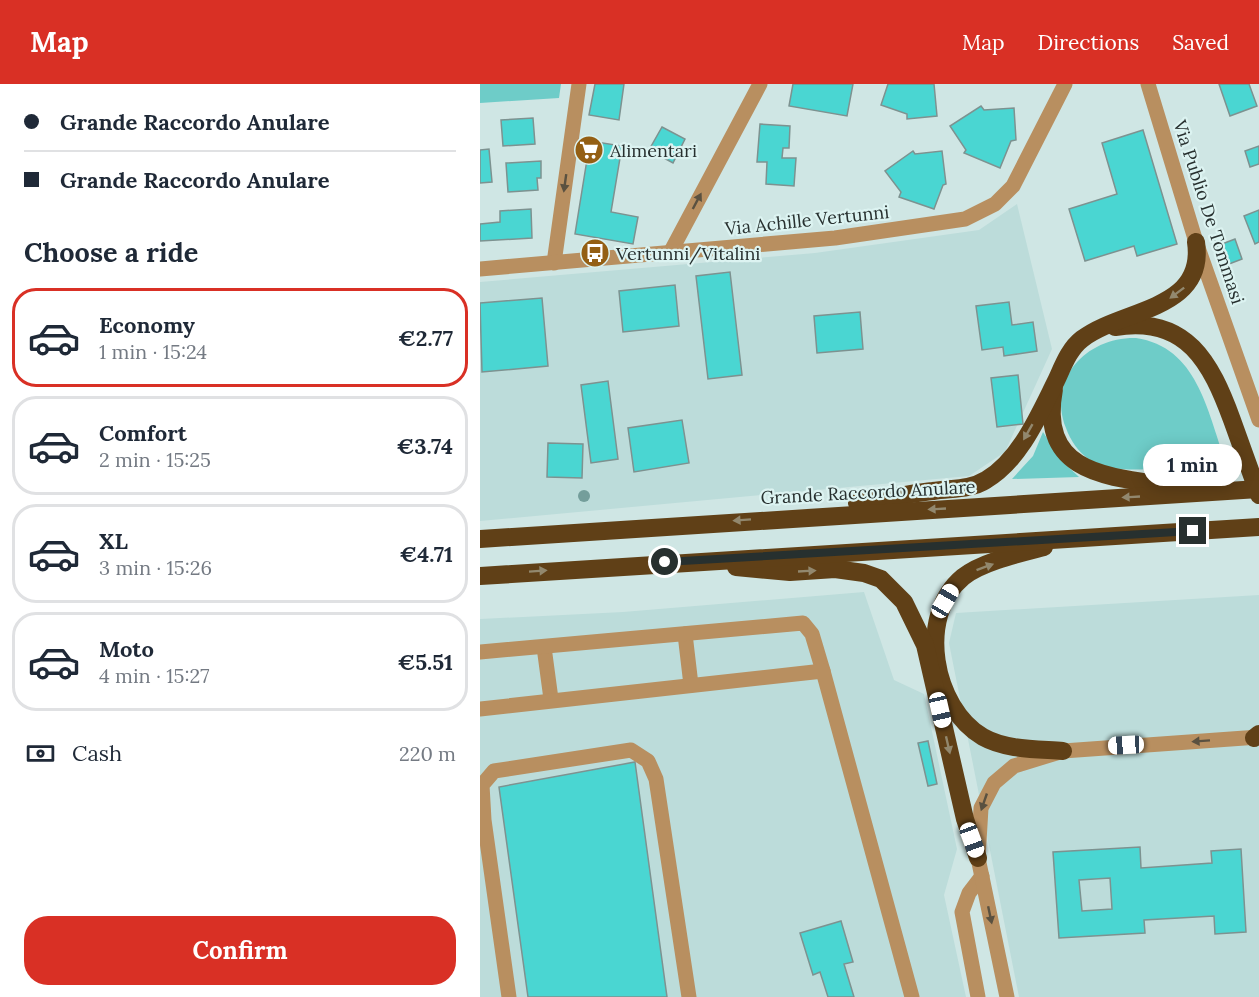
<!DOCTYPE html>
<html lang="en">
<head>
<meta charset="utf-8">
<style>
	body { margin:0; font-family:Lora,serif; background:#f2f2f3; color:#1f2937; height:100vh; display:flex; flex-direction:column; font-size:22px; white-space:nowrap }
	* { box-sizing:border-box; margin:0 }
	p { font-size:20px; color:#747a83 }
	.icon { flex:none; width:33px; height:33px; fill:none; stroke:currentColor; stroke-width:2; stroke-linecap:round; stroke-linejoin:round }
	.map { position:relative; flex:1; overflow:hidden }
	.side { display:flex; flex-direction:column; background:#fff; width:480px }
	.side>* { flex:none }
	.guide { display:grid; align-content:center; height:132px; padding:0 24px; background:#fff }
	.end { position:absolute; width:27px; height:27px; margin:-14px; border:8px solid #27302f; background:#fff; box-shadow:0 0 0 3px #fff }
	.from { border-radius:50% }
	.bubble { position:absolute; height:42px; border-radius:21px; background:#fff; box-shadow:0 3px 15px #0003; font-size:20px; font-weight:800; line-height:42px; text-align:center }
	.car { position:absolute; width:18px; height:36px; margin:-18px -9px; border-radius:8px; box-shadow:0 0 4px 2px #0007; background:linear-gradient(#fff 24%,#345 0 40%,#fff 0 76%,#345 0 86%,#fff 0) }
	.guide b { display:flex; align-items:center; gap:21px; height:57px; font-size:22px }
	.guide b+b { border-top:2px solid #e0e1e3 }
	.guide i { width:15px; height:15px; background:#1f2937 }
	ul { padding:0; list-style:none }
	li { display:flex; align-items:center; gap:18px; height:99px; margin:0 12px 9px; padding:0 12px; border:3px solid #e0e1e3; border-radius:24px }
	li div { flex:1 }
	li b { display:block; font-size:22px }
	li em { font-style:normal; font-weight:800 }
	li.on { border-color:#d93025 }
	li>.icon { width:54px; height:54px; stroke-width:1.5 }
	h2 { padding:0 24px; font-size:27px; line-height:72px }
	.pay { display:flex; align-items:center; gap:15px; height:66px; padding:0 24px; font-size:22px }
	.pay p { margin-inline-start:auto }
	.action { display:flex; gap:12px; margin-top:auto; padding:12px 24px }
	.action a { flex:1; height:69px; border-radius:24px; background:#d93025; color:#fff; font-size:24px; font-weight:800; line-height:69px; text-align:center }
	header { display:flex; align-items:center; gap:36px; box-sizing:border-box; height:84px; padding:0 30px; background:#d93025; color:#fff }
	header strong { font-size:28px }
	nav { display:flex; gap:33px; margin-inline-start:auto; font-size:21px }
	main { display:flex; flex:1; min-height:0 }
	.map>svg:first-child { display:block }
	.built { fill:#bcdcda }
	.green { fill:#6eccc8 }
	.building { fill:#4ad6d2; stroke:#7d9290; stroke-width:1.5; fill-rule:evenodd }
	.lines { fill:none; stroke-linecap:round; stroke-linejoin:round }
	.path { stroke:#849593; stroke-width:3; stroke-dasharray:3 3; stroke-linecap:butt }
	.minor { stroke:#b88f60; stroke-width:15 }
	.highway { stroke:#604017; stroke-width:18 }
	.tree { fill:#749e9b }
	.oneway { fill:#5a5140 }
	.oneway2 { fill:#92886e }
	.route { stroke:#27302f; stroke-width:8 }
	.labels { text-anchor:middle; dominant-baseline:central; stroke-width:4.5; stroke-linejoin:round; paint-order:stroke }
	.poi-label { font-size:18px; fill:#27302f; stroke:#dcf3f1; text-anchor:start }
	.street-label { font-size:18px; fill:#27302f; stroke:#dcf3f1 }
</style>
</head>
<body>
<header>
<strong>Map</strong>
<nav><a>Map</a><a>Directions</a><a>Saved</a></nav>
</header>
<main>
<section class="side">
<div class="guide">
<b><i class="from"></i>Grande Raccordo Anulare</b>
<b><i></i>Grande Raccordo Anulare</b>
</div>
<h2>Choose a ride</h2>
<ul>
<li class="on"><svg class="icon" aria-label="car" viewBox="0 0 24 24"><path d="M5 17H2v-5l4-1 3-4h7l3 4 3 1v5h-3M9 17h6M6 11h13"/><circle cx="7" cy="17" r="2"/><circle cx="17" cy="17" r="2"/></svg><div><b>Economy</b><p>1 min · 15:24</p></div><em>€2.77</em></li>
<li><svg class="icon" aria-label="car" viewBox="0 0 24 24"><path d="M5 17H2v-5l4-1 3-4h7l3 4 3 1v5h-3M9 17h6M6 11h13"/><circle cx="7" cy="17" r="2"/><circle cx="17" cy="17" r="2"/></svg><div><b>Comfort</b><p>2 min · 15:25</p></div><em>€3.74</em></li>
<li><svg class="icon" aria-label="car" viewBox="0 0 24 24"><path d="M5 17H2v-5l4-1 3-4h7l3 4 3 1v5h-3M9 17h6M6 11h13"/><circle cx="7" cy="17" r="2"/><circle cx="17" cy="17" r="2"/></svg><div><b>XL</b><p>3 min · 15:26</p></div><em>€4.71</em></li>
<li><svg class="icon" aria-label="car" viewBox="0 0 24 24"><path d="M5 17H2v-5l4-1 3-4h7l3 4 3 1v5h-3M9 17h6M6 11h13"/><circle cx="7" cy="17" r="2"/><circle cx="17" cy="17" r="2"/></svg><div><b>Moto</b><p>4 min · 15:27</p></div><em>€5.51</em></li>
</ul>
<div class="pay"><svg class="icon" aria-label="cash" viewBox="0 0 24 24"><path d="M3 7h18v10H3z"/><circle cx="12" cy="12" r="2"/></svg>Cash<p>220 m</p></div>
<div class="action"><a>Confirm</a></div>
</section>
<div class="map">
<svg width="779" height="913" viewBox="0 0 779 913">
	<rect width="100%" height="100%" fill="#cfe6e4"/>
	<g class="built">
		<polygon points="537,120 572,265 525,368 489,392 0,437 0,198 335,169 499,146"/>
		<polygon points="384,508 414,596 444,610 477,765 464,811 486,913 0,913 0,535 143,528"/>
		<polygon points="779,511 779,913 539,913 469,559 476,529"/>
	</g>
	<g class="green">
		<polygon points="0,0 81,0 79,14 0,19"/>
		<path d="M656,254C717,263 727,326 745,376C710,379 641,396 610,376C599,369 590,356 586,344C567,294 607,253 656,254Z"/>
		<polygon points="563,348 582,377 599,393 532,395 553,372"/>
	</g>
	<g class="building">
		<polygon points="115,0 144,0 139,36 109,31"/>
		<polygon points="313,0 373,0 367,32 309,22"/>
		<polygon points="408,0 454,0 457,32 427,35 427,30 401,21"/>
		<polygon points="739,0 769,0 777,22 750,32"/>
		<polygon points="501,22 504,26 534,24 536,56 531,57 520,84 484,69 486,66 470,42"/>
		<polygon points="53,34 55,60 23,62 21,36"/>
		<polygon points="280,40 310,42 309,64 303,64 302,74 316,74 314,102 286,100 287,78 277,78"/>
		<polygon points="182,43 205,55 193,79 169,66"/>
		<polygon points="663,46 697,160 657,172 654,162 605,177 589,125 637,110 622,59"/>
		<polygon points="110,57 142,62 131,128 158,133 153,160 95,150"/>
		<polygon points="779,62 779,80 770,83 765,67"/>
		<polygon points="9,65 12,98 0,99 0,66"/>
		<polygon points="433,67 435,70 462,67 466,100 463,101 454,125 419,113 421,108 405,87"/>
		<polygon points="61,77 61,94 57,94 58,106 28,108 26,79"/>
		<polygon points="51,125 52,154 0,157 0,140 20,138 20,127"/>
		<polygon points="779,126 779,158 775,160 764,132"/>
		<polygon points="755,155 762,175 749,180 742,160"/>
		<polygon points="250,188 262,291 228,295 216,192"/>
		<polygon points="195,201 199,242 143,248 139,207"/>
		<polygon points="62,214 68,282 2,288 0,219"/>
		<polygon points="529,218 532,241 553,238 557,267 524,272 523,263 502,266 496,222"/>
		<polygon points="380,228 383,265 337,269 334,232"/>
		<polygon points="538,291 543,340 517,343 511,294"/>
		<polygon points="128,297 138,375 111,379 101,301"/>
		<polygon points="202,336 209,379 154,388 148,344"/>
		<polygon points="68,359 103,360 102,394 67,393"/>
		<polygon points="448,657 457,700 448,702 438,659"/>
		<polygon points="155,678 187,913 48,913 19,703"/>
		<path d="M660,763L661,784L732,779L731,767L761,765L766,848L735,850L734,832L664,836L665,849L579,854L573,768ZM630,794L632,825L602,827L599,796Z"/>
		<polygon points="361,837 373,878 364,880 374,913 348,913 340,888 333,891 320,849"/>
	</g>
	<g class="lines">
		<polyline class="path" points="734,155 742,180"/>
		<g class="minor">
			<polyline points="668,0 716,158 779,336"/>
			<polyline points="190,169 280,0"/>
			<polyline points="74,179 99,0"/>
			<polyline points="0,185 355,154 485,135 515,120 533,102 585,0"/>
			<polyline points="205,550 211,601"/>
			<polyline points="64,563 71,615"/>
			<polyline points="0,568 323,539 332,550 343,587"/>
			<polyline points="0,625 343,587 432,913"/>
			<polyline points="29,913 4,736 2,701 14,687 151,666 168,677 176,695 209,913"/>
			<polyline points="498,913 482,828 489,809 502,792"/>
			<polyline points="527,913 498,774 501,724 514,699 534,682 583,667 779,653"/>
		</g>
		<g class="highway">
			<path d="M635,243C707,231 731,279 752,336C761,361 770,386 779,411"/>
			<path d="M574,305C557,395 637,393 699,403"/>
			<path d="M377,419C402,415 427,410 453,407C471,404 490,406 506,396C540,376 559,331 576,297C583,282 589,265 602,255C643,224 726,227 716,158"/>
			<polyline points="0,455 779,405"/>
			<path d="M564,463C541,469 501,478 483,493C436,532 453,624 503,653C526,666 558,665 583,667"/>
			<polyline points="256,483 310,488 355,485 384,489 401,495 424,518 445,561 485,735 498,774"/>
			<polyline points="0,492 779,443"/>
			<polyline points="774,654 779,650"/>
		</g>
	</g>
	<circle class="tree" cx="104" cy="412" r="6"/>
	<defs><path id="oneway-solid" d="M-6-.8H1V-3.2L6.5 0L1 3.2V.8H-6Z" transform="scale(1.5)"/></defs>
	<g class="oneway">
		<use href="#oneway-solid" transform="translate(85 99) rotate(98)"/>
		<use href="#oneway-solid" transform="translate(217 117) rotate(-62)"/>
		<use href="#oneway-solid" transform="translate(721 657) rotate(176)"/>
		<use href="#oneway-solid" transform="translate(504 718) rotate(109)"/>
		<use href="#oneway-solid" transform="translate(510 831) rotate(78)"/>
	</g>
	<g class="oneway2">
		<use href="#oneway-solid" transform="translate(697 209) rotate(143)"/>
		<use href="#oneway-solid" transform="translate(548 348) rotate(120)"/>
		<use href="#oneway-solid" transform="translate(651 413) rotate(177)"/>
		<use href="#oneway-solid" transform="translate(457 425) rotate(177)"/>
		<use href="#oneway-solid" transform="translate(262 436) rotate(176)"/>
		<use href="#oneway-solid" transform="translate(505 483) rotate(-20)"/>
		<use href="#oneway-solid" transform="translate(58 487) rotate(-4)"/>
		<use href="#oneway-solid" transform="translate(327 487) rotate(-3)"/>
		<use href="#oneway-solid" transform="translate(468 661) rotate(77)"/>
	</g>
	<g class="lines">
		<polyline class="route" points="185,478 713,447"/>
	</g>
	<defs>
		<g id="supermarket-disc" transform="scale(1.5)"><circle r="9.5" fill="#945f14" stroke="#dcf3f1"/><path d="M-6-5.5h2.5l.6 2H6L4.5 2H-2.5L-4.4-4H-6ZM-1.5 3.2a1.3 1.3 0 1 0 .1 0ZM3 3.2a1.3 1.3 0 1 0 .1 0Z" fill="#fff"/></g>
		<g id="bus-disc" transform="scale(1.5)"><circle r="9.5" fill="#945f14" stroke="#dcf3f1"/><path d="M-5-6H5V4H4V6H2V4H-2V6H-4V4H-5ZM-3.5-4V0h7V-4ZM-3.5 1.2v1.5H-2V1.2ZM2 1.2v1.5H3.5V1.2Z" fill="#fff"/></g>
	</defs>
	<g fill-rule="evenodd">
		<use href="#supermarket-disc" x="109" y="66"/>
		<use href="#bus-disc" x="115" y="169"/>
	</g>
	<g class="labels">
		<g class="poi-label">
			<text x="130" y="66">Alimentari</text>
			<text x="136" y="169">Vertunni/Vitalini</text>
		</g>
		<g class="street-label">
			<text transform="translate(729 128) rotate(72)">Via Publio De Tommasi</text>
			<text transform="translate(327 136) rotate(-6)">Via Achille Vertunni</text>
			<text transform="translate(388 408) rotate(-3)">Grande Raccordo Anulare</text>
		</g>
	</g>
</svg>
<i class="end from" style="left:185px;top:478px"></i>
<i class="end" style="left:713px;top:447px"></i>
<div class="bubble" style="left:663px;top:360px;width:99px">1 min</div>
<i class="car" style="left:465px;top:517px;rotate:30deg"></i>
<i class="car" style="left:460px;top:626px;rotate:167deg"></i>
<i class="car" style="left:646px;top:661px;rotate:267deg"></i>
<i class="car" style="left:492px;top:756px;rotate:160deg"></i>
</div>
</main>
</body>
</html>
